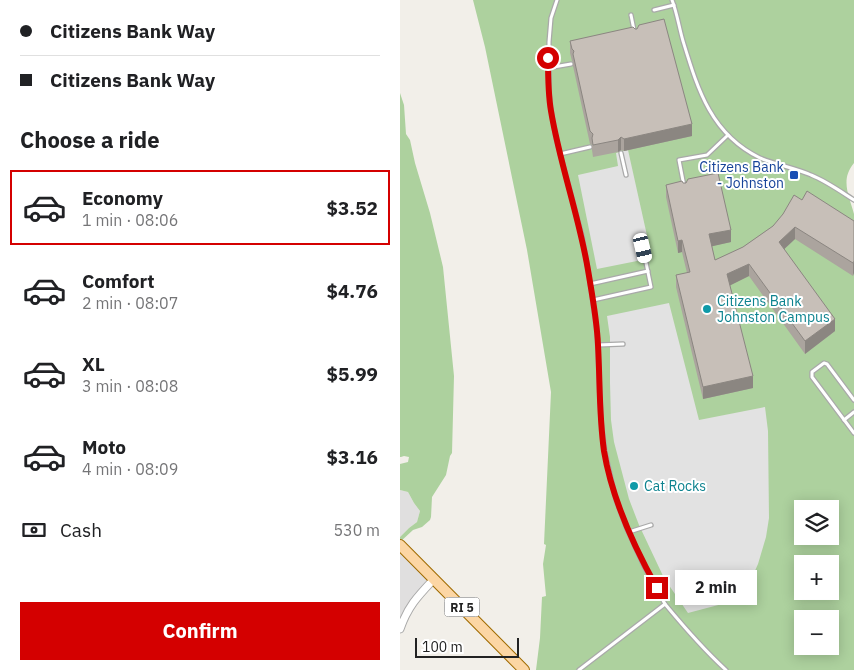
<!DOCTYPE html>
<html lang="en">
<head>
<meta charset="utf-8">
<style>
	body { margin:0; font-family:"IBM Plex Sans",sans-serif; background:#f6f6f6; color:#202124; height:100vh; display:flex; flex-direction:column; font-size:19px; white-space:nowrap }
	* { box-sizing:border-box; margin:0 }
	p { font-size:16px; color:#757577 }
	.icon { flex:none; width:28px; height:28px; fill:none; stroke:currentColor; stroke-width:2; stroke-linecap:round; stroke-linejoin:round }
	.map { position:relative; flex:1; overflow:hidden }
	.drawer { display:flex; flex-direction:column; background:#fff; width:400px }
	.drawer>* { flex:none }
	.top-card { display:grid; align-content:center; height:110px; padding:0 20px; background:#fff }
	.controls { position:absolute; left:394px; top:500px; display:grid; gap:10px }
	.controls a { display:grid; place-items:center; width:45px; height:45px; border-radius:0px; background:#fff; box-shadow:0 2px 12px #0003; font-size:25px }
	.scale { position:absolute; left:15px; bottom:12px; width:104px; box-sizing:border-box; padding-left:5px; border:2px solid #222; border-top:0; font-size:14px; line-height:18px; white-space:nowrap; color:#222; -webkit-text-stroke:4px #fff; paint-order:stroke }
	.end { position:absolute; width:22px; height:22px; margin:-11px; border:6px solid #d40000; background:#fff; box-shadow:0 0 0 2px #fff }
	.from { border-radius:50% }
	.bubble { position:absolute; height:35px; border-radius:0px; background:#fff; box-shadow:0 2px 12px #0003; font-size:16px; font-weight:700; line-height:35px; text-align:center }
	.car { position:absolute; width:15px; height:30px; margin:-15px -8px; border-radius:6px; box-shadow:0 0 4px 1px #0007; background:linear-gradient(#fff 24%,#345 0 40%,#fff 0 76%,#345 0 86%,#fff 0) }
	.top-card b { display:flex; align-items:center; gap:18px; height:48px; font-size:19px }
	.top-card b+b { border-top:1px solid #e0e0e0 }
	.top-card i { width:12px; height:12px; background:#202124 }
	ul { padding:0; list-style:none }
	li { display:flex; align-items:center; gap:15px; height:75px; margin:0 10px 8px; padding:0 10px; border:2px solid transparent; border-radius:0px }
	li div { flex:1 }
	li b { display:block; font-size:19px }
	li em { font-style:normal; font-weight:700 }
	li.on { border-color:#d40000 }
	li>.icon { width:45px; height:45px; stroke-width:1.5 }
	h2 { padding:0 20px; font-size:22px; line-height:60px }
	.pay { display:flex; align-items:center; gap:12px; height:55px; padding:0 20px; font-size:19px }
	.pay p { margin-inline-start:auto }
	.action { display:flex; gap:10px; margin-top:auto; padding:10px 20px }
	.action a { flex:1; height:58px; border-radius:0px; background:#d40000; color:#fff; font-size:20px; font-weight:700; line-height:58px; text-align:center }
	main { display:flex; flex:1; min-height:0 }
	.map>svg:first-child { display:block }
	.residential { fill:#e0dfdf }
	.forest { fill:#add19e; fill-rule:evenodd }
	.parking { fill:#e2e2e2 }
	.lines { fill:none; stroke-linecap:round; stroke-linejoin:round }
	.lane-casing { stroke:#a9a9a9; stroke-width:5.5 }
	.street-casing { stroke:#a9a9a9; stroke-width:9 }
	.primary-casing { stroke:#a06b00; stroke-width:12 }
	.lane { stroke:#fff; stroke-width:3 }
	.street { stroke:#fff; stroke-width:7 }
	.primary { stroke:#fcd6a4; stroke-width:10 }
	.wall { fill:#aba49e }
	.shaded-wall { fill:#8b8681 }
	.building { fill:#c7bfb8; stroke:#8b8681 }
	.route { stroke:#d40000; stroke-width:6 }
	.transit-dot { fill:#1a4fb4; stroke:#fff; stroke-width:2 }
	.culture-dot { fill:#0f9aa8; stroke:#fff; stroke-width:2 }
	.labels { text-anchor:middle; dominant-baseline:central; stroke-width:4; stroke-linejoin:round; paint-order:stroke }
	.shield { fill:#fff; stroke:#646464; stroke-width:1 }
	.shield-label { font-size:12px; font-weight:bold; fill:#222 }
	.transit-label { font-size:14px; fill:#164399; stroke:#fff; text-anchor:end }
	.culture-label { font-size:14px; fill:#0d838f; stroke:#fff; text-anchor:start }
</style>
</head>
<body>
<main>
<section class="drawer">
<div class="top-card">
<b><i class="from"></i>Citizens Bank Way</b>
<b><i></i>Citizens Bank Way</b>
</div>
<h2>Choose a ride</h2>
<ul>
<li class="on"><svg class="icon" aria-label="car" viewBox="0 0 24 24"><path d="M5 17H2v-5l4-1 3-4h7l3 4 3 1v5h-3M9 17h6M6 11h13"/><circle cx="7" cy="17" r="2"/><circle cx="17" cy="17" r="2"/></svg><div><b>Economy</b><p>1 min · 08:06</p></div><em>$3.52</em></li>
<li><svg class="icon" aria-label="car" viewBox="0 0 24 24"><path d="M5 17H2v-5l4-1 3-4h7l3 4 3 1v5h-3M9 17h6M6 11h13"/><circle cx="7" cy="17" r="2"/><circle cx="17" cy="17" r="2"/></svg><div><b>Comfort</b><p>2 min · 08:07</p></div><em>$4.76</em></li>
<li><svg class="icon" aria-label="car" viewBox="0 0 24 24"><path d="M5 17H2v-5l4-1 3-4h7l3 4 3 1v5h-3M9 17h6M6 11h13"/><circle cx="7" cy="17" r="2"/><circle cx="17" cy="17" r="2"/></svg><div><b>XL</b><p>3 min · 08:08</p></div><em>$5.99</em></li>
<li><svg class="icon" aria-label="car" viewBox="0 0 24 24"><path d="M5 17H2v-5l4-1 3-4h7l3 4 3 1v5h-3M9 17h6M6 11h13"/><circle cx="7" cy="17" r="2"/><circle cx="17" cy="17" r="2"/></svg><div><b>Moto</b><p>4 min · 08:09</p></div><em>$3.16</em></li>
</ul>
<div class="pay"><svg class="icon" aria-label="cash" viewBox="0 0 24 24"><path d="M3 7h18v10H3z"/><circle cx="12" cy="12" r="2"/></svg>Cash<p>530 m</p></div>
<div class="action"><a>Confirm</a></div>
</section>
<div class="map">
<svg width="454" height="670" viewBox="0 0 454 670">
	<rect width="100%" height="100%" fill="#f2efe9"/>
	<g class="residential">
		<polygon points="0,490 8,492 14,503 20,511 17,522 9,528 0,537"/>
		<polygon points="0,544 34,578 0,627"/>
	</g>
	<g class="forest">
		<path d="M73,0H454V163C440,180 449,195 454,214V670H136L140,638L142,597L146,596L143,564L146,545L144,544L151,392L127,250L85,47ZM402,509H430V536H402ZM402,564H430V591H402ZM402,619H430V646H402Z"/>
		<polygon points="0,93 4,105 6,134 10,140 15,163 30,213 43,267 54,376 52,453 50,456 46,475 32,497 31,517 30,520 22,527 13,530 0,542 0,537 9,528 17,522 20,511 14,503 8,492 0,490 0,464 8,462 9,457 4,456 1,457 0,457"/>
	</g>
	<g class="parking">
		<polygon points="228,150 252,258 197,269 178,175 218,166 216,153"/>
		<polygon points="269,303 299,420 365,407 368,431 369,518 366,537 358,564 349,584 341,599 288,613 264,578 239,525 229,499 214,442 211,420 210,383 210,337 207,316"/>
	</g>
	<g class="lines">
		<g class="lane-casing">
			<g id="lane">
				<polyline points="157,0 151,18 149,42 149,91 151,109 156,138 182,236 188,269 197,331 201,421 205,452 216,500 227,529 244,566 265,604"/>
				<path d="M272,0C277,13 279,27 283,41C298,90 311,134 360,158C377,165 395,168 411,175C426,181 440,191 454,200"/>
				<polyline points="254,10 274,5"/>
				<polyline points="231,15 234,30"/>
				<polyline points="148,68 171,64"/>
				<polyline points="221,153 226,175"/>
				<polyline points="160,154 190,147"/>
				<polyline points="284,186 279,160 307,155 328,135"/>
				<polyline points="190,284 248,271"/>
				<polyline points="193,300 251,287 243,248"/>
				<polyline points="198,345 223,344"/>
				<polyline points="454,400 427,364 424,363 412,372 412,377 454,433"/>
				<polyline points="444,420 454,412"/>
				<polyline points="229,532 251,525"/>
				<path d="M179,670L265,604C284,627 303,649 326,670"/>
			</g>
		</g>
		<g class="street-casing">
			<path id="street" d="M0,629C8,606 18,596 34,579"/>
		</g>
		<g class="primary-casing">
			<polyline id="primary" points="0,545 124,670"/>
		</g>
		<use href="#lane" class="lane"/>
		<use href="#street" class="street"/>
		<use href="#primary" class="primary"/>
	</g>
	<g class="wall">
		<polygon points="170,41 292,136 224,151 221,150 218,152 193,157 192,150 192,145 190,144 173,66 173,62 172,61 170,53"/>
		<polygon points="266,185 331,242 312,246 315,260 343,247 373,226 402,200 454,221 453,276 395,239 384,249 435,331 405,354 349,276 330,285 353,388 303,399 276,287 276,275 287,273 282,252 278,253 266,197"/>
	</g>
	<g class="shaded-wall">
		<polygon points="292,124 292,136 224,151 224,139"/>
		<polygon points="221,137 221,150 218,152 218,140"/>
		<polygon points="395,227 395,239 379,254 379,242"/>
		<polygon points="331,230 331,242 309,247 309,234"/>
		<polygon points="282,240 282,252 278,253 278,241"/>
		<polygon points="454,261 454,273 453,276 453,263"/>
		<polygon points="349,264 349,276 327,287 327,274"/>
		<polygon points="435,319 435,331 405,354 405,341"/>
		<polygon points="353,376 353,388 303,399 303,387"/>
	</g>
	<g class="building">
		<polygon points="264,19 292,124 224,139 221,137 218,140 193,145 192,138 193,134 190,131 173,54 174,51 172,49 170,41 233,27 235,29 237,29 239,25"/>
		<polygon points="318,173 331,230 309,234 315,260 343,247 373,226 383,214 394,195 402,200 407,191 454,221 454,261 453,263 395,227 379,242 435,319 405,341 349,264 327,274 353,376 303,387 276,275 290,272 282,240 278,241 266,185 282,181 283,183 286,183 288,179"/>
	</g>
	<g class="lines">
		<path class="route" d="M148,58C148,76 148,94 151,111C160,165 179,216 188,270C192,294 197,320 198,345C200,380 199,416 204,451C212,499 233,545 257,588"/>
	</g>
	<rect class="transit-dot" x="389" y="170" width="10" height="10" rx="2.5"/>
	<g class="culture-dot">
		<circle cx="307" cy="309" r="5"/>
		<circle cx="234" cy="486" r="5"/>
	</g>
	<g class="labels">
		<rect class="shield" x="44.5" y="597.5" width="35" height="19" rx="4"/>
		<g class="shield-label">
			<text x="62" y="607">RI 5</text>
		</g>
		<g class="transit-label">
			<text x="384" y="167">Citizens Bank<tspan x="384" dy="16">- Johnston</tspan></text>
		</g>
		<g class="culture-label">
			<text x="317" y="301">Citizens Bank<tspan x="317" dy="16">Johnston Campus</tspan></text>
			<text x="244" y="486">Cat Rocks</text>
		</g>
	</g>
</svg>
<div class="controls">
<a><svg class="icon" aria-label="layers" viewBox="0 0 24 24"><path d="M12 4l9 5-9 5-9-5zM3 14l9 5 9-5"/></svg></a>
<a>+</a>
<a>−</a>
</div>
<div class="scale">100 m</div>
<i class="end from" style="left:148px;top:58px"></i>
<i class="end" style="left:257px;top:588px"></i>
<div class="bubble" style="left:275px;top:570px;width:82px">2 min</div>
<i class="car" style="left:243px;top:248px;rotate:167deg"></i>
</div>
</main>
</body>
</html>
